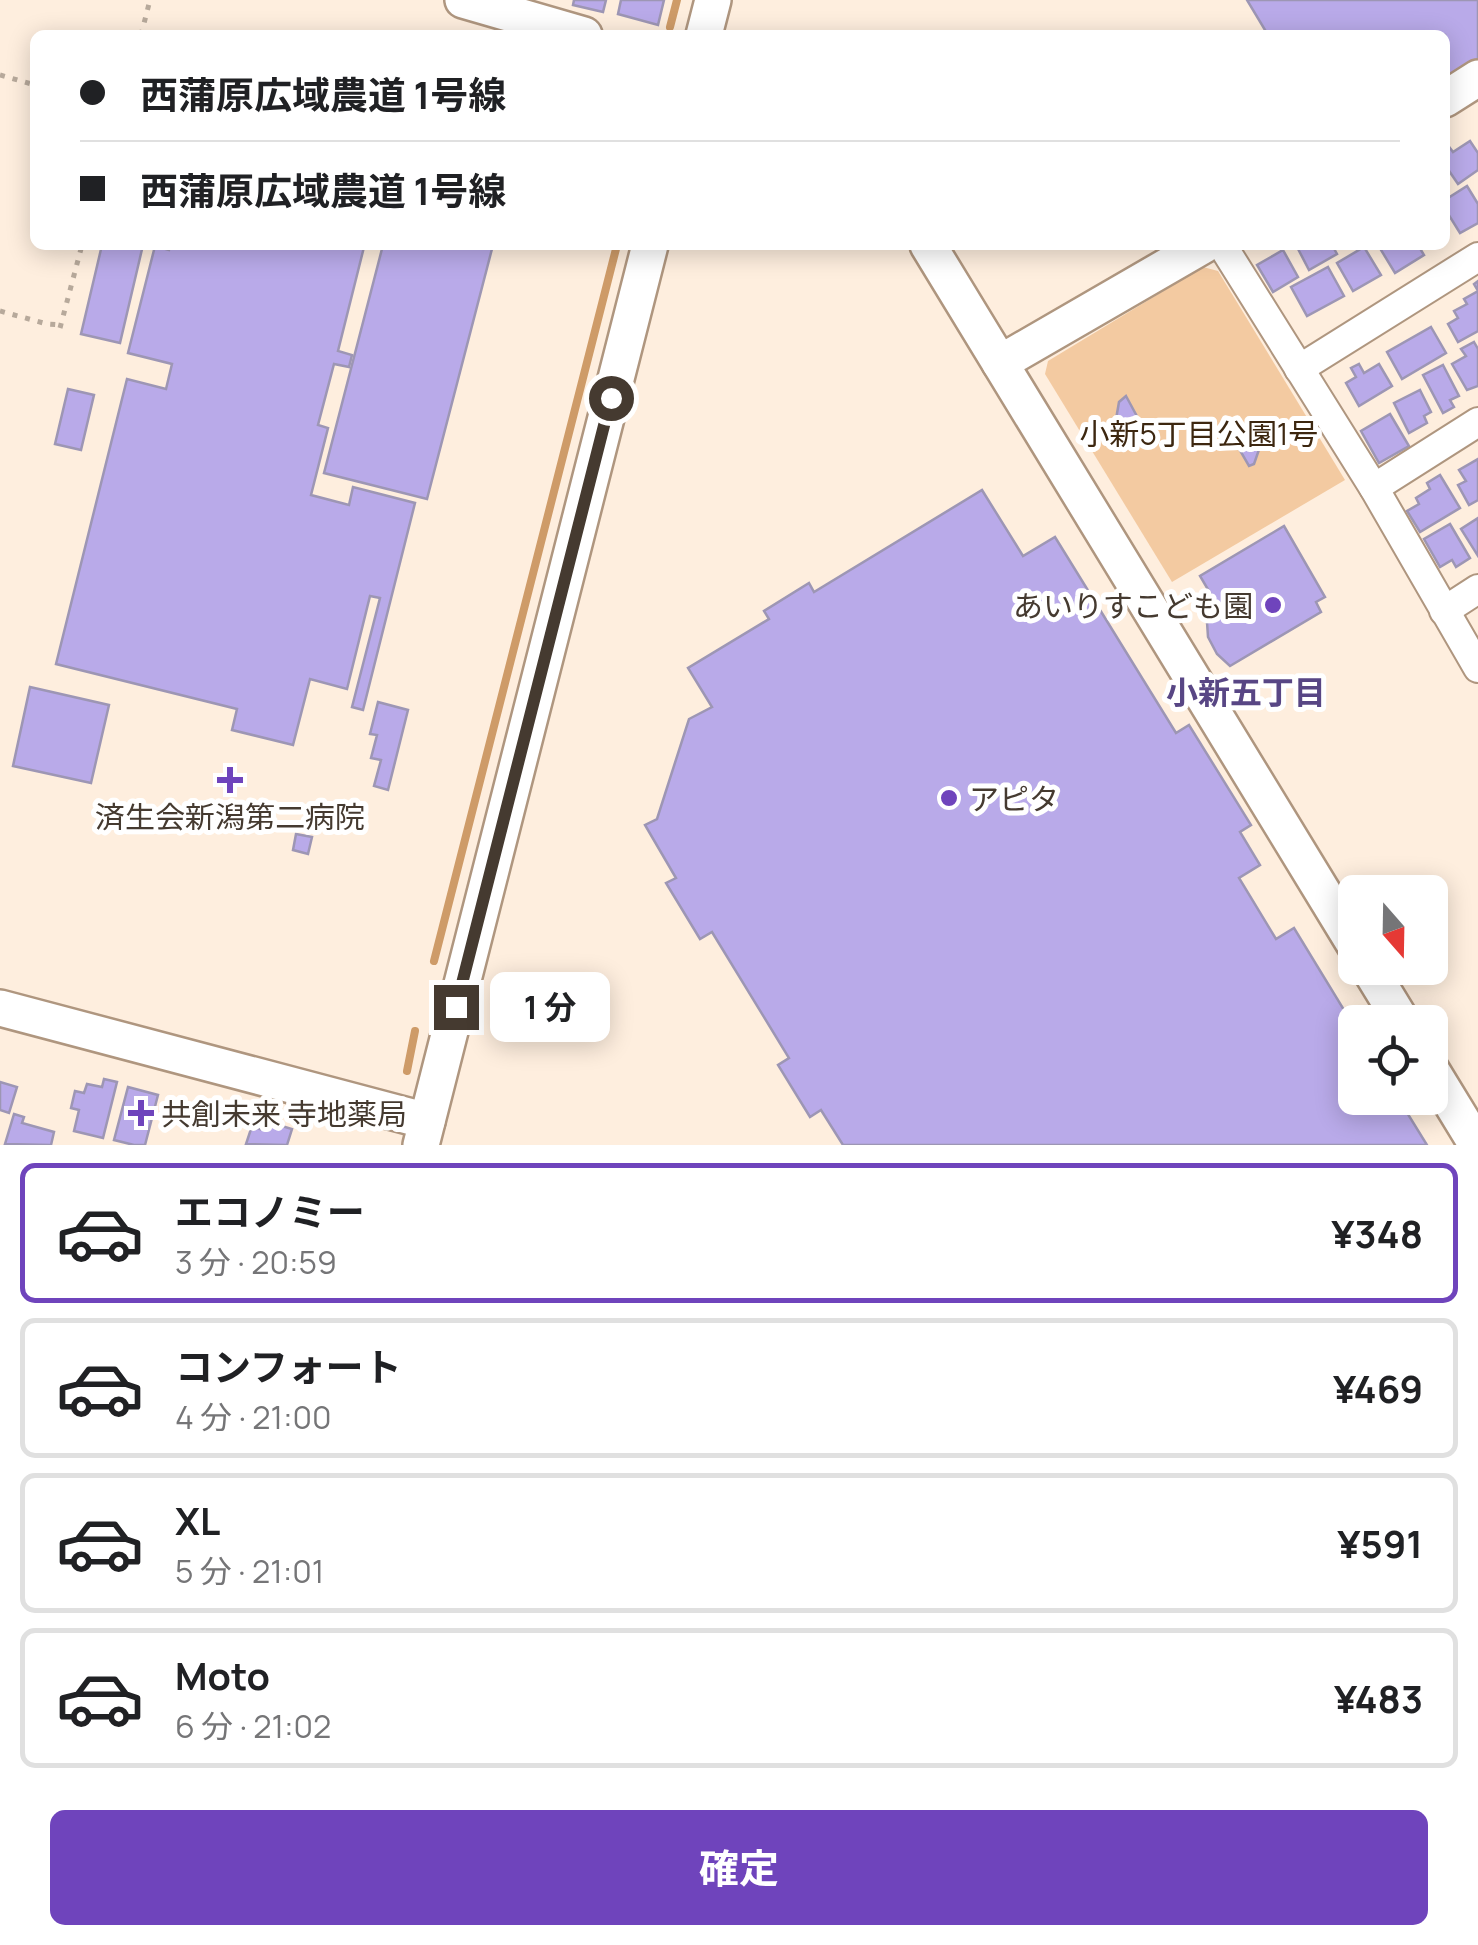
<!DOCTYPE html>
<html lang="ja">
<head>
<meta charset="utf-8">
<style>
	body { margin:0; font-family:Manrope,"Noto Sans JP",sans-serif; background:#f2f2f2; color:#202124; height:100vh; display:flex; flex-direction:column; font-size:38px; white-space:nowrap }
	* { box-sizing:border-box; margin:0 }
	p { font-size:32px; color:#757577 }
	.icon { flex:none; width:55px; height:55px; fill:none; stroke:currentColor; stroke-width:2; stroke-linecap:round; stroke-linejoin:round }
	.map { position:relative; height:1145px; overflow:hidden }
	.details { display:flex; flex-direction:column; background:#fff; flex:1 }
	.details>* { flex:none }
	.guide { position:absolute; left:30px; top:30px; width:1420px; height:220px; border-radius:15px; box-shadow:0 5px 25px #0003; display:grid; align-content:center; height:220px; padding:0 50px; background:#fff }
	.needle { width:65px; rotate:160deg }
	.controls { position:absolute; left:1338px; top:875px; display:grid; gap:20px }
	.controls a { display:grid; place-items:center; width:110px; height:110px; border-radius:15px; background:#fff; box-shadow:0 5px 25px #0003; font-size:50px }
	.end { position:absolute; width:45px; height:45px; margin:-22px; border:12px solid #453a30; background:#fff; box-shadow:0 0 0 5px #fff }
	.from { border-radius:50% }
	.bubble { position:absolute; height:70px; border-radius:15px; background:#fff; box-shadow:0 5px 25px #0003; font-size:32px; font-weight:700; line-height:70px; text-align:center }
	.guide b { display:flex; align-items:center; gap:35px; height:95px; font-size:38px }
	.guide b+b { border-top:2px solid #e0e0e0 }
	.guide i { width:25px; height:25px; background:#202124 }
	ul { padding:18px 0 0; list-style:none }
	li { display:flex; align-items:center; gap:30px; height:140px; margin:0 20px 15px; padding:0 30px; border:5px solid #e0e0e0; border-radius:15px }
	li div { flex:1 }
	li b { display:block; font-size:38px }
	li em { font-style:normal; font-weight:700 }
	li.on { border-color:#6f44bc }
	li>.icon { width:90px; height:90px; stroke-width:1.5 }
	.action { display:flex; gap:20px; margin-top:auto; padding:20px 50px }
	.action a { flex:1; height:115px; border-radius:15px; background:#6f44bc; color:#fff; font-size:40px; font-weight:700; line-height:115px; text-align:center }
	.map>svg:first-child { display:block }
	.green { fill:#f3caa1 }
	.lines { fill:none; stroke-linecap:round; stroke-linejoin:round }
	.stream { stroke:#ce9b68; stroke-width:8 }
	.building { fill:#b9aae9; stroke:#9d96b4; stroke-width:2.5 }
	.minor-casing { stroke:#af967f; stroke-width:32 }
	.tertiary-casing { stroke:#af967f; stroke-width:40 }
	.path { stroke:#b7a99b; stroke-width:5; stroke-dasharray:5 8; stroke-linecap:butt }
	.minor { stroke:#fff; stroke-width:28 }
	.tertiary { stroke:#fff; stroke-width:35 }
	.route { stroke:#453a30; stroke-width:12 }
	.poi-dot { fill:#6f44bc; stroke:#fff; stroke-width:4 }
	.labels { text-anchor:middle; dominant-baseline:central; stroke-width:10; stroke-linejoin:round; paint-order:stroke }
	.park-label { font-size:30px; fill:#3d2710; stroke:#fff }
	.poi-label { font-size:30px; fill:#453a30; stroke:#fff; text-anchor:start }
	.neighbourhood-label { font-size:32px; font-weight:bold; fill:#584684; stroke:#fff }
</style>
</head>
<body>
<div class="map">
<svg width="1478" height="1145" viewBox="0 0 1478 1145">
	<rect width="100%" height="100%" fill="#feeede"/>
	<polygon class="green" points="1203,267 1218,271 1345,480 1172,582 1045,374 1048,361"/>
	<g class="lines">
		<g class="stream">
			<polyline points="670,27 677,0"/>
			<polyline points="434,961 617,245"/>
			<polyline points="407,1071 415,1031"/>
		</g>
	</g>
	<g class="building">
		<polygon points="574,0 606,0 603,12 573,5"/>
		<polygon points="621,0 664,0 658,25 618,14"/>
		<polygon points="1247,0 1478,0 1478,65 1445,85 1445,35 1268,35"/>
		<polygon points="1470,141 1478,153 1478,170 1458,184 1445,165 1445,145 1447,144 1453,152"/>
		<polygon points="1467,186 1478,204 1478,223 1460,233 1445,209 1445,200"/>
		<polygon points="102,245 143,245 120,343 81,334"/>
		<polygon points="171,245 364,247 338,351 352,355 349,367 334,364 318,425 328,428 311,495 349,505 353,487 415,503 363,710 352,707 380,598 370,596 347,689 310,679 293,745 232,730 237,709 56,664 127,379 166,389 172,364 128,353 155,246 169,250"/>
		<polygon points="383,245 493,245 427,499 324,473"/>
		<polygon points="1296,245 1332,245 1337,254 1309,270"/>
		<polygon points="1378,245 1418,245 1424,255 1395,273"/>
		<polygon points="1364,247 1381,275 1353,291 1337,263"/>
		<polygon points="1283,250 1298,277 1273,292 1257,265"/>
		<polygon points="1328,267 1344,296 1307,316 1291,287"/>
		<polygon points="1478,281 1478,331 1458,342 1448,324 1458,318 1454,311 1467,304 1464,299 1478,291 1474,284"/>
		<polygon points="1431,327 1446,353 1402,379 1387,352"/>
		<polygon points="1474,342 1478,349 1478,386 1467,390 1452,364 1466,356 1461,349"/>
		<polygon points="1359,364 1364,373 1379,364 1392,386 1359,406 1346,383 1356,377 1351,368"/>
		<polygon points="1443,365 1459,396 1450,400 1454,407 1443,413 1423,375"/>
		<polygon points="68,389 94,395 81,450 55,444"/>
		<polygon points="1420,390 1431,412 1424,416 1427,423 1409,433 1394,403"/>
		<polygon points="1126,396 1139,420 1120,432 1115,425 1119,402"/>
		<polygon points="1390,414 1409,446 1379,463 1361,431"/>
		<polygon points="1257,435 1262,441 1254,464 1249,466 1238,447"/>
		<polygon points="1478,459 1478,500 1469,505 1458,485 1466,481 1459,470"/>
		<polygon points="1440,475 1460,508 1420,532 1407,511 1419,504 1416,498 1430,489 1427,483"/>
		<polygon points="982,490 1023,556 1055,537 1176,733 1189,725 1251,825 1240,832 1260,865 1239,878 1276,939 1294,928 1355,1028 1355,1098 1398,1098 1427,1145 843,1145 821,1110 810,1117 778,1065 789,1058 712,932 700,939 666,883 676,878 645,825 657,819 689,719 712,707 688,668 769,619 764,611 809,583 814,592"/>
		<polygon points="1478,518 1478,556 1461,529"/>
		<polygon points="1450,524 1470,558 1456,567 1452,560 1440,567 1424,539"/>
		<polygon points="1284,526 1325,597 1316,602 1321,612 1230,666 1217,654 1208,637 1207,622 1213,598 1200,576"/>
		<polygon points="30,687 109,705 91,783 13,766"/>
		<polygon points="378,702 408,710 388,790 374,786 381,760 371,758 377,735 370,734"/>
		<polygon points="296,834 312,837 308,854 293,850"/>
		<polygon points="104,1079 117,1082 103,1138 74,1131 79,1110 71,1108 75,1091 84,1093 87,1084 102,1087"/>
		<polygon points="0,1082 17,1087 9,1113 0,1110"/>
		<polygon points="128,1087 158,1095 145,1145 134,1145 114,1140"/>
		<polygon points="14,1114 24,1117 22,1123 54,1132 51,1145 5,1144"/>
		<polygon points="262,1120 292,1129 287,1145 246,1144 252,1126 260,1129"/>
	</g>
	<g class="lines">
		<g class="minor-casing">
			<g id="minor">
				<polyline points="1222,245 1374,488 1478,668"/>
				<polyline points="1299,369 1478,257"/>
				<polyline points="1374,488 1478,422"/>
				<polyline points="1444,611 1478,589"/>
			</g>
		</g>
		<g class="tertiary-casing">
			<g id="tertiary">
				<polyline points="463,0 584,35"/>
				<polyline points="704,35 713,0"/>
				<polyline points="1445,99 1478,78"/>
				<polyline points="928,245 1355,945"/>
				<polyline points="1000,363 1204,245"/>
				<polyline points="1369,968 1402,1022"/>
				<polyline points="0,1008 427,1121"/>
				<polyline points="1430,1068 1477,1145"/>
				<polyline points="421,1145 650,245"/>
			</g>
		</g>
		<g class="path">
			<polyline points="141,35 150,0"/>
			<polyline points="0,75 35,85"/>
			<polyline points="0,311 47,324 61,325"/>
			<polyline points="60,328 82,245"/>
		</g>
		<use href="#minor" class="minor"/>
		<use href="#tertiary" class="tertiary"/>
	</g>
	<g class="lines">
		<polyline class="route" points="456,1007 611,398"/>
	</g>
	<g class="poi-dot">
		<circle cx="1273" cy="605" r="10"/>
		<path d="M225 765h10v10h10v10h-10v10h-10v-10h-10v-10h10z"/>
		<circle cx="949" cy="798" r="10"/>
		<path d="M136 1098h10v10h10v10h-10v10h-10v-10h-10v-10h10z"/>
	</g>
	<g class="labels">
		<g class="park-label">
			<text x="1199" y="433">小新5丁目公園1号</text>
		</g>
		<g class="poi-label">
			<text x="1253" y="605" text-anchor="end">あいりすこども園</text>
			<text x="969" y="798">アピタ</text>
			<text x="230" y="816" text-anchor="middle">済生会新潟第二病院</text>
			<text x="161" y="1113">共創未来 寺地薬局</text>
		</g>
		<g class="neighbourhood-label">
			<text x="1246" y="692">小新五丁目</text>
		</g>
	</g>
</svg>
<div class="controls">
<a><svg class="needle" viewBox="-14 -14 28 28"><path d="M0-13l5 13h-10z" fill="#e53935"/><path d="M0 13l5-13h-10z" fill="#757577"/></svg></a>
<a><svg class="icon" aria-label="locate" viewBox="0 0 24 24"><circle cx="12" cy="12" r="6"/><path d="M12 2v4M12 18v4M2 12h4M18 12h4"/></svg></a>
</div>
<i class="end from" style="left:611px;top:398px"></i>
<i class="end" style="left:456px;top:1007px"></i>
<div class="bubble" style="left:490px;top:972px;width:120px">1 分</div>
<div class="guide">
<b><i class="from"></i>西蒲原広域農道 1号線</b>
<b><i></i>西蒲原広域農道 1号線</b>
</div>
</div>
<section class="details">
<ul>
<li class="on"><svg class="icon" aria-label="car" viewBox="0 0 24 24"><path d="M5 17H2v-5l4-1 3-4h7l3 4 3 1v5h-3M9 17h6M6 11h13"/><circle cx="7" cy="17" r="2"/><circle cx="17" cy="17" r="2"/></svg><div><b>エコノミー</b><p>3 分 · 20:59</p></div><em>¥348</em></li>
<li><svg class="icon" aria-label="car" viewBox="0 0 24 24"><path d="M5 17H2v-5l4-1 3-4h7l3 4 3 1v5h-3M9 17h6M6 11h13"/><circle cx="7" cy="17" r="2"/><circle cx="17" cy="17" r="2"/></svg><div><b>コンフォート</b><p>4 分 · 21:00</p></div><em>¥469</em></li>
<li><svg class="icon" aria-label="car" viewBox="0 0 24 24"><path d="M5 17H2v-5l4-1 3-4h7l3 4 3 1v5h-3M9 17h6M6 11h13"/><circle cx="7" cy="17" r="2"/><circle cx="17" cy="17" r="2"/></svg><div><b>XL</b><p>5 分 · 21:01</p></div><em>¥591</em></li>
<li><svg class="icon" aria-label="car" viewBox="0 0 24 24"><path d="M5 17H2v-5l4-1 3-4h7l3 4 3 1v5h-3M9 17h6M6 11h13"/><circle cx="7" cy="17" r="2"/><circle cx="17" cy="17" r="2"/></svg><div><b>Moto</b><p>6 分 · 21:02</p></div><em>¥483</em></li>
</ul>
<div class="action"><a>確定</a></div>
</section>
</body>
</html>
